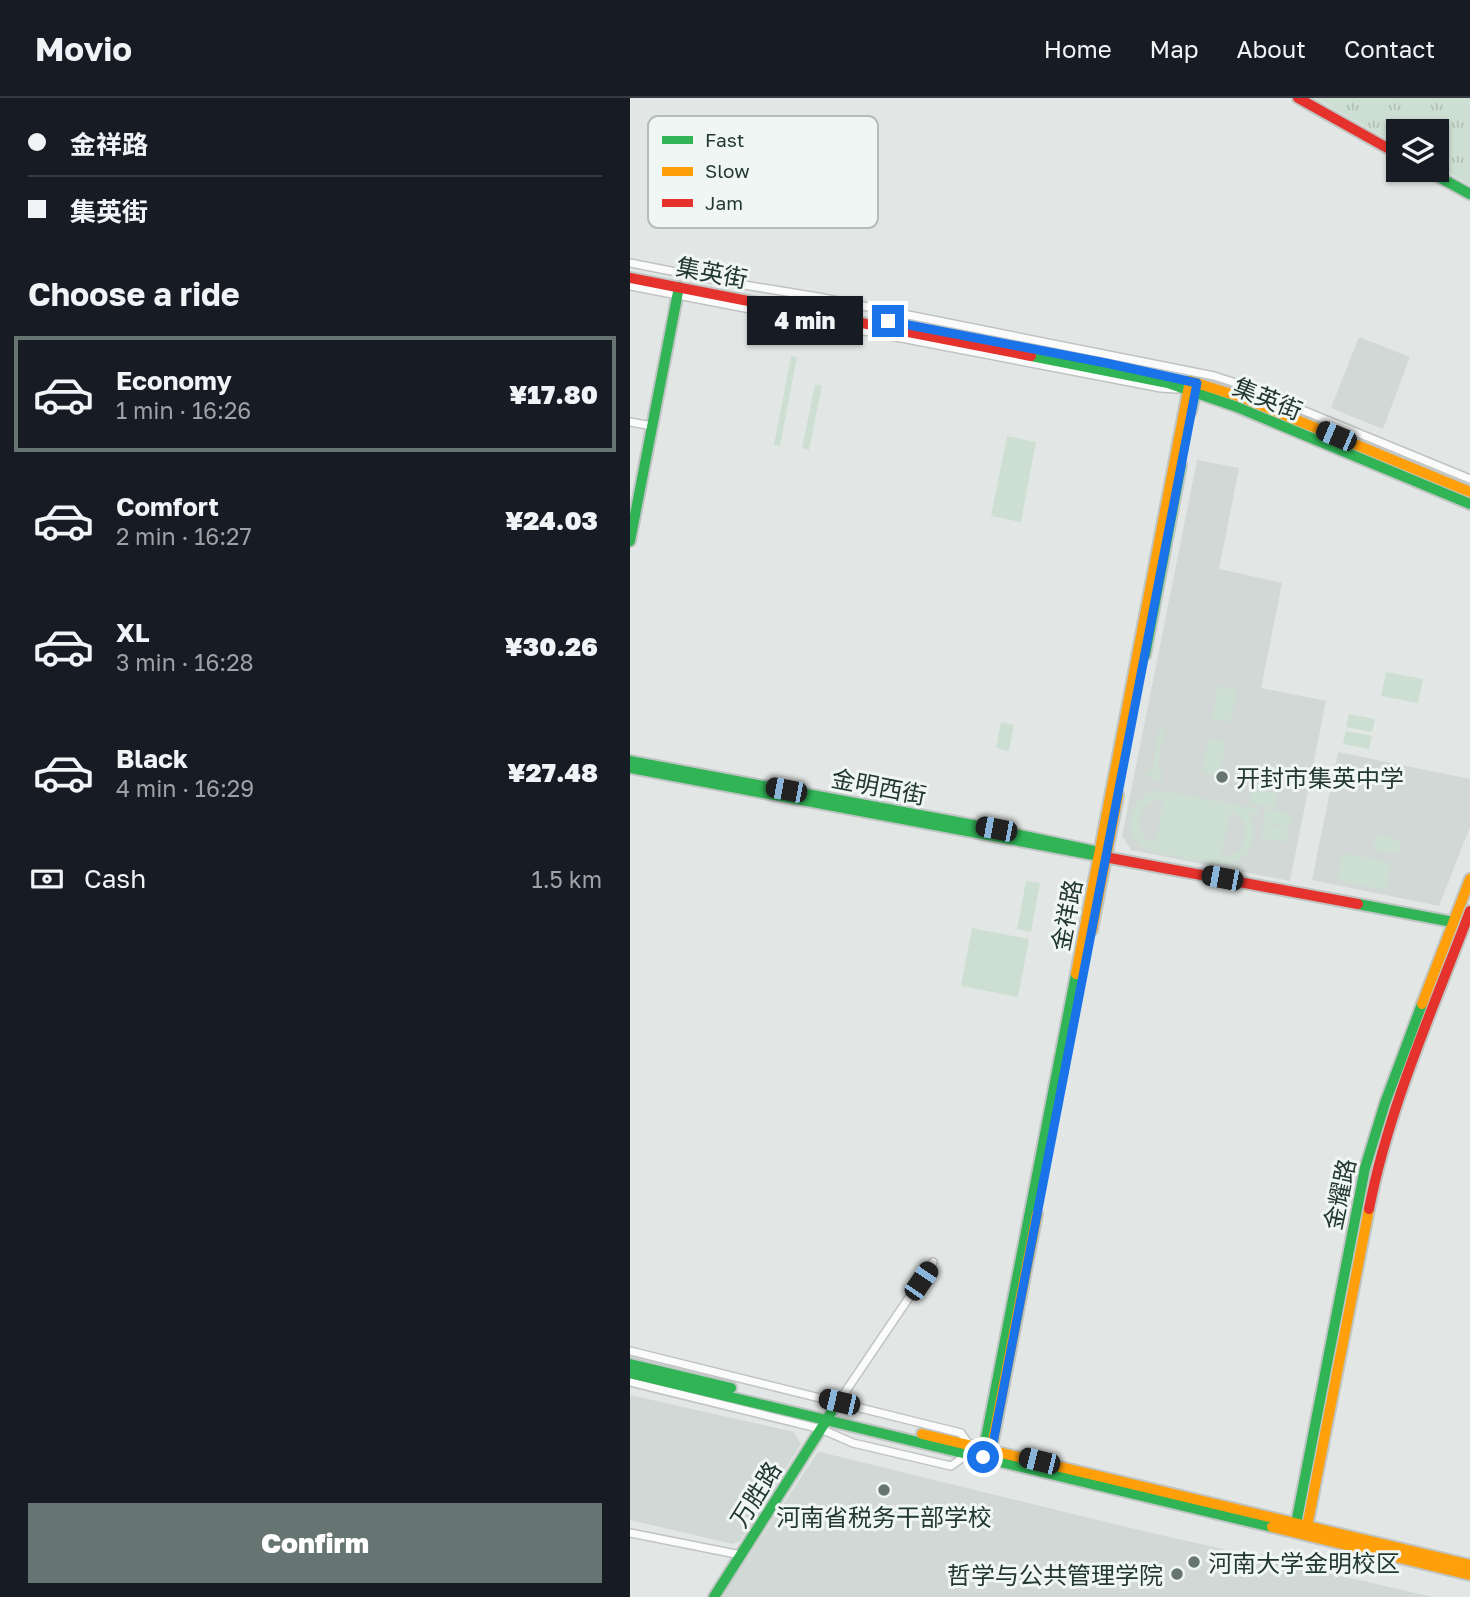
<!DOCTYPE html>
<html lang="en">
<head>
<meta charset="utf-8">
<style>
	body { margin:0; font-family:"Golos Text","Noto Sans SC",sans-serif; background:#242831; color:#f1f3f6; height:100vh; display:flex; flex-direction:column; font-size:26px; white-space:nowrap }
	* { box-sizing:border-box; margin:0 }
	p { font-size:23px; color:#9ea1a6 }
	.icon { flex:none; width:38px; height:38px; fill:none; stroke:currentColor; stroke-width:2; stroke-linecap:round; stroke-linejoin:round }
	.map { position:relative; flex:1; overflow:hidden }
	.panel { display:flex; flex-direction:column; background:#171b24; width:630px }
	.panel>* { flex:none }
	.guide { display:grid; align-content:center; height:154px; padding:0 28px; background:#171b24 }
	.buttons { position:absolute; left:756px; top:21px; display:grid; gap:14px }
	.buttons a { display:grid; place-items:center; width:63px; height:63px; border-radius:0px; background:#171b24; box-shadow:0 2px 5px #0004; font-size:35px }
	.end { position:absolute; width:32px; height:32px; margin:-16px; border:9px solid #1a73e8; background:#fff; box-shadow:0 0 0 4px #fff }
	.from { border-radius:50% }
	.bubble { position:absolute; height:49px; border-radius:0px; background:#171b24; box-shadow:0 2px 5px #0004; font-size:23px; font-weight:800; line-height:49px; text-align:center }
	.car { position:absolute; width:21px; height:42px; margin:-21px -10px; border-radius:9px; box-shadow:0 0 5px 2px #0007; background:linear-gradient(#222 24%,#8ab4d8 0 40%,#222 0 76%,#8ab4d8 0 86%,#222 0) }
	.guide b { display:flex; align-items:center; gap:24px; height:66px; font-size:26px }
	.guide b+b { border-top:2px solid #363941 }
	.guide i { width:18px; height:18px; background:#f1f3f6 }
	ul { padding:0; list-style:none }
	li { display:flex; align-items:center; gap:21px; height:116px; margin:0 14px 10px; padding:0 14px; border:4px solid transparent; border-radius:0px }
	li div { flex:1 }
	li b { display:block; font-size:26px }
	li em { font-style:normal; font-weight:800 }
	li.active { border-color:#667571 }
	li>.icon { width:63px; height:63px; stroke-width:1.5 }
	h2 { padding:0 28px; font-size:32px; line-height:84px }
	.pay { display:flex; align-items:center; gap:18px; height:77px; padding:0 28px; font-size:26px }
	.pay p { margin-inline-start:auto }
	.cta { display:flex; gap:14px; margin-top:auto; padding:14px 28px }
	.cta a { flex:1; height:80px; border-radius:0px; background:#667571; color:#fff; font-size:28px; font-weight:800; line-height:80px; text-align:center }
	header { display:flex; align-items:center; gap:42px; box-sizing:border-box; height:98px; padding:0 35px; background:#171b24; border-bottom:2px solid #363941 }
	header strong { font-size:33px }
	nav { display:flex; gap:38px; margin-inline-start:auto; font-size:24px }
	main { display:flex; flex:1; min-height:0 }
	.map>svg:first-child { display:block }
	.built { fill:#d1d8d5 }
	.grass { fill:#cddfd2; fill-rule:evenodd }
	.park { fill:url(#park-tufts) }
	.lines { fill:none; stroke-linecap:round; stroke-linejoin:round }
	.street-casing { stroke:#bfc4c2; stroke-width:10 }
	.fast-casing { stroke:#bfc5c2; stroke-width:14 }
	.slow-casing { stroke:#bfc5c2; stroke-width:14 }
	.jam-casing { stroke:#bfc5c2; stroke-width:14 }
	.street { stroke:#fbfbfb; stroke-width:7 }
	.fast { stroke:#30b455; stroke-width:10 }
	.slow { stroke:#ff9f0a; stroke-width:10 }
	.jam { stroke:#e5322d; stroke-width:10 }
	.route { stroke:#1a73e8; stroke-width:9 }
	.poi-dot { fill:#667571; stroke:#f0f6f3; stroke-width:2.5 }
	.labels { text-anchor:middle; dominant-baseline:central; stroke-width:6; stroke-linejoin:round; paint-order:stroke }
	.street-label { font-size:24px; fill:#233832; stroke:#f0f6f3 }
	.poi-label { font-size:24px; fill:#233832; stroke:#f0f6f3; text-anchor:start }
	.key { fill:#f0f6f3; stroke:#b2bdb9; stroke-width:2 }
	.key-label { font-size:19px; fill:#233832 }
</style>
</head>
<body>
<header>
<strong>Movio</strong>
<nav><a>Home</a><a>Map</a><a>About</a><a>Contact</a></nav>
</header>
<main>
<section class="panel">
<div class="guide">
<b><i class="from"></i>金祥路</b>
<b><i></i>集英街</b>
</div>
<h2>Choose a ride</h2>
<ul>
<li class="active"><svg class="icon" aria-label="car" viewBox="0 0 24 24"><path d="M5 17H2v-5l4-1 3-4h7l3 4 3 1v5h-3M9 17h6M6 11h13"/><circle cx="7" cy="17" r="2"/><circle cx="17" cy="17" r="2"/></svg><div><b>Economy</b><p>1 min · 16:26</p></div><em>¥17.80</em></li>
<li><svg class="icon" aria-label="car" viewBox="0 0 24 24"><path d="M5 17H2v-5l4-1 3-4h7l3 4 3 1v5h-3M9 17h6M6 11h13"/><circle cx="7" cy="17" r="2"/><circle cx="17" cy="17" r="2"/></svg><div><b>Comfort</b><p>2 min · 16:27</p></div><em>¥24.03</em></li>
<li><svg class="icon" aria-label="car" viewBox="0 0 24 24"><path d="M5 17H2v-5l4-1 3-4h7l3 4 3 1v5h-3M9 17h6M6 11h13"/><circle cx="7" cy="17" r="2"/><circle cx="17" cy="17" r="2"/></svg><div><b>XL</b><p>3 min · 16:28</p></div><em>¥30.26</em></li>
<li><svg class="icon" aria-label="car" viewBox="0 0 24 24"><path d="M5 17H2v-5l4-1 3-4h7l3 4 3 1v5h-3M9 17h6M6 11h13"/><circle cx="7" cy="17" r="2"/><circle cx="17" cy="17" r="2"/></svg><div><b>Black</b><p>4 min · 16:29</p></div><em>¥27.48</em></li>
</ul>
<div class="pay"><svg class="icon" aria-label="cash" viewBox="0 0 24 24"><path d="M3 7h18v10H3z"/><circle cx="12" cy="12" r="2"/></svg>Cash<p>1.5 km</p></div>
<div class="cta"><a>Confirm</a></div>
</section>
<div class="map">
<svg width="840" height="1499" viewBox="0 0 840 1499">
	<defs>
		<pattern id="park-tufts" width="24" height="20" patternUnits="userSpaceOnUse" patternTransform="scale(1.75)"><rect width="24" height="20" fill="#cddfd2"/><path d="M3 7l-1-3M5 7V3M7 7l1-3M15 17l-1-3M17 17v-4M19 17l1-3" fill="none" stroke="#b0c0b5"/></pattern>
	</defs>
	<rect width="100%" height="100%" fill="#e2e7e5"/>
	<g class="built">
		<polygon points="729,239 780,259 753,331 701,310"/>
		<polygon points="567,362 609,370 589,471 652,485 631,590 696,603 660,783 501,752 492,738"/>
		<polygon points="708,654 840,681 840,729 809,808 682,782"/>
		<polygon points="0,1297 164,1334 171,1346 110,1443 103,1446 0,1422"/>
		<polygon points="190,1354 496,1429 803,1499 92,1499 187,1355"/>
	</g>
	<g class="grass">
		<polygon points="161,258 167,259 150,348 144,347"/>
		<polygon points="185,287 192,288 179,352 172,350"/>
		<polygon points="377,338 406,344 391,424 361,418"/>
		<polygon points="756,574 793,581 788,605 751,598"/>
		<polygon points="588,588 607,592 600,625 582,621"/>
		<polygon points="719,616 745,621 742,634 716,629"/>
		<polygon points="371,624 384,627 379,653 366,650"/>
		<polygon points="525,631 534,633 527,671 533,673 531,684 520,681 516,675 517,672 522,673 529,634 525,633"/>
		<polygon points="716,633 742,638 739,651 713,646"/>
		<polygon points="578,641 596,645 589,678 572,675"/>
		<polygon points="622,691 648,696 645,710 620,705"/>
		<path d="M529,692L629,711L628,717L619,716C630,737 622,764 595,766C584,767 524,755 513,750C490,730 500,697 529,692ZM532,700H534L525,746C500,735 507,704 532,700ZM601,712L614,723C620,742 611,758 591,759Z"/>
		<polygon points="636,711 662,716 659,729 634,724"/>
		<polygon points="633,726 659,731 656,745 631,740"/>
		<polygon points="746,737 770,742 768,756 743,751"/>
		<polygon points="713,755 761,765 755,792 707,782"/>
		<polygon points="396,783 410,785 401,834 387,831"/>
		<polygon points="342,830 399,841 388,899 331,888"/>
	</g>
	<polygon class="park" points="684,0 840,0 840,87 807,68 807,33 768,33 768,47"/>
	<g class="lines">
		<g class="street-casing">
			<g id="street">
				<polyline points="0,165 102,185 188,199 584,278 609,286 840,381"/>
				<polyline points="0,188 531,290 546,291"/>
				<polyline points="0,324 22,328"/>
				<polyline points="0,1253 331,1335 338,1345"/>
				<polyline points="0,1284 191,1331 223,1345 321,1368 338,1356"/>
				<polyline points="201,1315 303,1164"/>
				<polyline points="0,1435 111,1457"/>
			</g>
		</g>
		<g class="fast-casing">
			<g id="fast">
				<polyline points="796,72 840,96"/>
				<polyline points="401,258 538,285 607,309 840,406"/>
				<polyline points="561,313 567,285"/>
				<polyline points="0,443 49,189"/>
				<polyline points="515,557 551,367"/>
				<polyline points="0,663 343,727 469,754"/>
				<polyline points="0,670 480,760"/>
				<polyline points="728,806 823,824"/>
				<polyline points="0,1266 101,1290"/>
				<polyline points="0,1275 642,1429"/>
				<polyline points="353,1356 446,876"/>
				<polyline points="665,1431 735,1070 755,1005 792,906"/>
				<polyline points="84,1499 201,1315"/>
			</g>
		</g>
		<g class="slow-casing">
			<g id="slow">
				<polyline points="563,284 611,299 840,394"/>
				<polyline points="462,832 488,697"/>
				<polyline points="446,876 560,283"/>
				<polyline points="792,906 840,781"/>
				<polyline points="292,1336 840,1467"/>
				<polyline points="360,1358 407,1116"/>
				<polyline points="642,1429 840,1477"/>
				<polyline points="676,1434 739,1111"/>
			</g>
		</g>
		<g class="jam-casing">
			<g id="jam">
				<polyline points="668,0 768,56"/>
				<polyline points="0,180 401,258"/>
				<polyline points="480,760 728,806"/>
				<path d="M739,1111C759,1008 803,911 840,813"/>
			</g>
		</g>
		<use href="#street" class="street"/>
		<use href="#fast" class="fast"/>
		<use href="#slow" class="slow"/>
		<use href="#jam" class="jam"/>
	</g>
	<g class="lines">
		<polyline class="route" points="258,223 476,265 567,285 360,1361 353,1359"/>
	</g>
	<g class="poi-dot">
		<circle cx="592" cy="679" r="7"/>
		<circle cx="254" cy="1392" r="7"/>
		<circle cx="564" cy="1464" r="7"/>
		<circle cx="547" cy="1476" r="7"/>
	</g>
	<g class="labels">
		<g class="street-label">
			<text transform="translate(82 174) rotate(11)">集英街</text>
			<text transform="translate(638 300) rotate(22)">集英街</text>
			<text transform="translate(249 688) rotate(11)">金明西街</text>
			<text transform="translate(436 817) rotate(-79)">金祥路</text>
			<text transform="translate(709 1096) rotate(-78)">金耀路</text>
			<text transform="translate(125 1396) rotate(-58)">万胜路</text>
		</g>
		<g class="poi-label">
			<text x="606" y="679">开封市集英中学</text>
			<text x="254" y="1418" text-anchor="middle">河南省税务干部学校</text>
			<text x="578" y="1464">河南大学金明校区</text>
			<text x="533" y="1476" text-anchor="end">哲学与公共管理学院</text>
		</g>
	</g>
	<rect x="18" y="18" width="230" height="112" rx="10" class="key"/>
	<rect x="32" y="38" width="31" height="8" fill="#30b455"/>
	<rect x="32" y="69" width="31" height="9" fill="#ff9f0a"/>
	<rect x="32" y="101" width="31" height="8" fill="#e5322d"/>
	<g class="key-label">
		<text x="75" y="49">Fast</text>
		<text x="75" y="80">Slow</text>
		<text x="75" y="112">Jam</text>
	</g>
</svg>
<div class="buttons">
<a><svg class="icon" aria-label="layers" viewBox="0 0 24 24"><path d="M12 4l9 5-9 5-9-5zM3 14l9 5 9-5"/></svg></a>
</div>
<i class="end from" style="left:353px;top:1359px"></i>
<i class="end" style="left:258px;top:223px"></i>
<div class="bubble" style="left:117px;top:198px;width:116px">4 min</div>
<i class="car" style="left:706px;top:338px;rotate:293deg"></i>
<i class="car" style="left:156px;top:692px;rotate:281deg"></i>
<i class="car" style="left:366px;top:731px;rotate:281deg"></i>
<i class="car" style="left:592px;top:780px;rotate:281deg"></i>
<i class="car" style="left:291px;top:1183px;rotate:34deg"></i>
<i class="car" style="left:209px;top:1304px;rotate:283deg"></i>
<i class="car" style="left:409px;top:1363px;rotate:284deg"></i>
</div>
</main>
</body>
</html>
